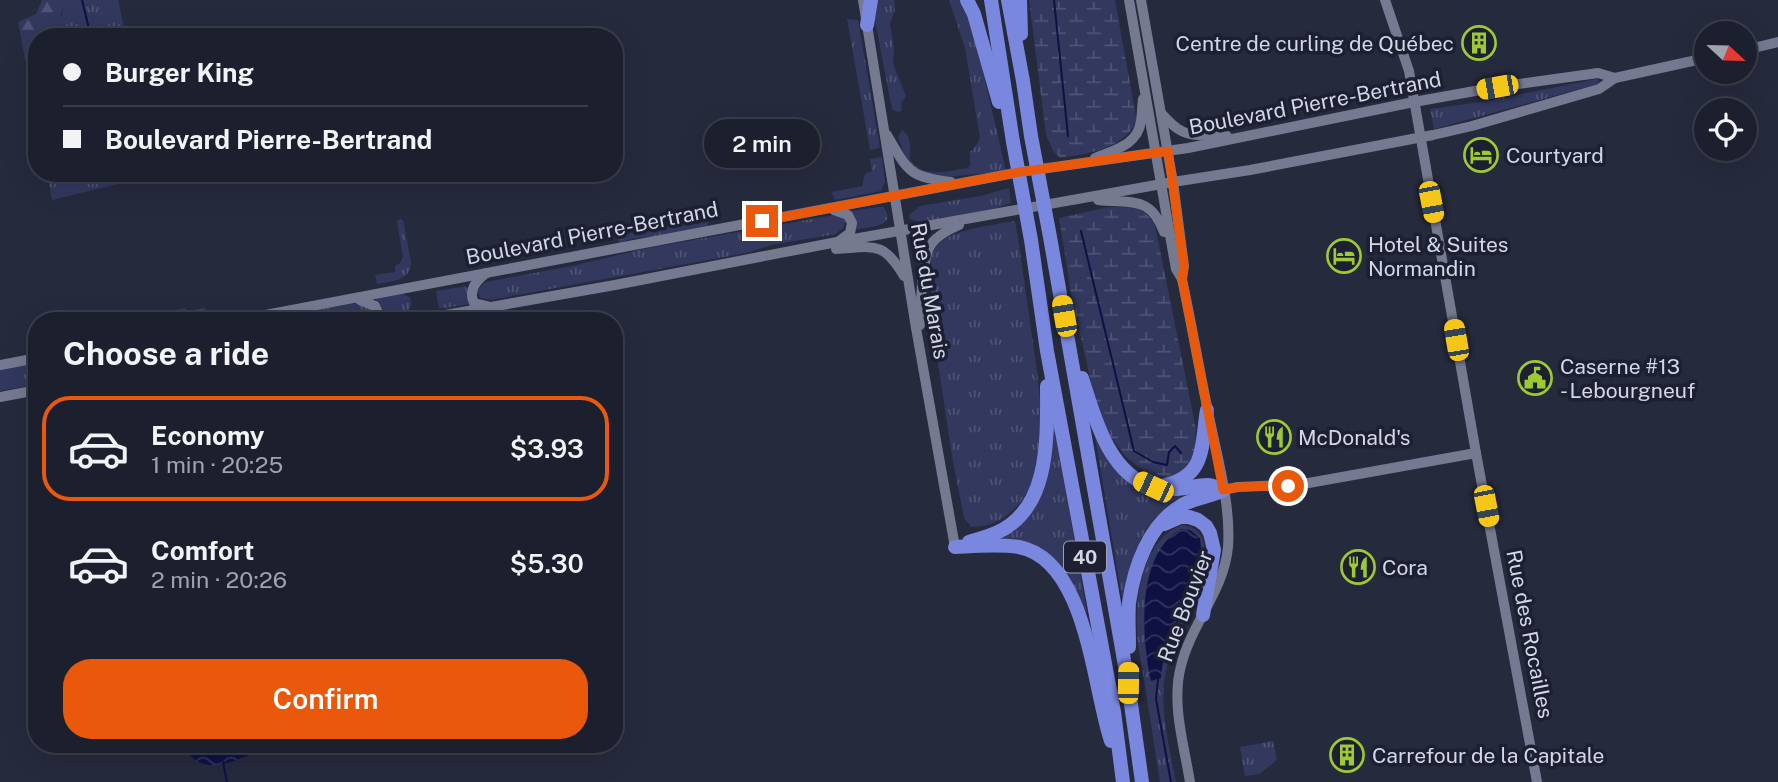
<!DOCTYPE html>
<html lang="en">
<head>
<meta charset="utf-8">
<style>
	body { margin:0; font-family:"Public Sans",sans-serif; background:#252836; color:#f1f3f6; height:100vh; display:flex; flex-direction:column; font-size:26px; white-space:nowrap }
	* { box-sizing:border-box; margin:0 }
	p { font-size:23px; color:#a0a3aa }
	.icon { flex:none; width:38px; height:38px; fill:none; stroke:currentColor; stroke-width:2; stroke-linecap:round; stroke-linejoin:round }
	.map { position:relative; flex:1; overflow:hidden }
	.side { position:absolute; left:28px; top:312px; width:595px; height:441px; display:flex; flex-direction:column; background:#1c202e; border-radius:28px; box-shadow:0 7px 28px #0002,0 0 0 2px #3a3e4a }
	.side>* { flex:none }
	.banner { position:absolute; left:28px; top:28px; width:595px; height:154px; border-radius:28px; box-shadow:0 7px 28px #0002,0 0 0 2px #3a3e4a; display:grid; align-content:center; height:154px; padding:0 35px; background:#1c202e }
	.needle { width:46px; rotate:112deg }
	.buttons { position:absolute; left:1694px; top:21px; display:grid; gap:14px }
	.buttons a { display:grid; place-items:center; width:63px; height:63px; border-radius:50%; background:#1c202e; box-shadow:0 7px 28px #0002,0 0 0 2px #3a3e4a; font-size:35px }
	.end { position:absolute; width:32px; height:32px; margin:-16px; border:9px solid #ea580c; background:#fff; box-shadow:0 0 0 4px #fff }
	.from { border-radius:50% }
	.bubble { position:absolute; height:49px; border-radius:24px; background:#1c202e; box-shadow:0 7px 28px #0002,0 0 0 2px #3a3e4a; font-size:23px; font-weight:600; line-height:49px; text-align:center }
	.car { position:absolute; width:21px; height:42px; margin:-21px -10px; border-radius:9px; box-shadow:0 0 5px 2px #0007; background:linear-gradient(#f5c518 24%,#345 0 40%,#f5c518 0 76%,#345 0 86%,#f5c518 0) }
	.banner b { display:flex; align-items:center; gap:24px; height:66px; font-size:26px }
	.banner b+b { border-top:2px solid #3a3e4a }
	.banner i { width:18px; height:18px; background:#f1f3f6 }
	ul { padding:0; list-style:none }
	li { display:flex; align-items:center; gap:21px; height:105px; margin:0 14px 10px; padding:0 21px; border:4px solid transparent; border-radius:28px }
	li div { flex:1 }
	li b { display:block; font-size:26px }
	li em { font-style:normal; font-weight:600 }
	li.on { border-color:#ea580c }
	li>.icon { width:63px; height:63px; stroke-width:1.5 }
	h2 { padding:0 35px; font-size:32px; line-height:84px }
	.action { display:flex; gap:14px; margin-top:auto; padding:14px 35px }
	.action a { flex:1; height:80px; border-radius:28px; background:#ea580c; color:#fff; font-size:28px; font-weight:600; line-height:80px; text-align:center }
	.map>svg:first-child { display:block }
	.grass { fill:url(#grass-tufts) }
	.forest { fill:url(#forest-firs) }
	.wetland { fill:url(#wetland-marsh) }
	.water { fill:url(#water-waves) }
	.lines { fill:none; stroke-linecap:round; stroke-linejoin:round }
	.stream { stroke:#101143; stroke-width:2 }
	.secondary { stroke:#757a91; stroke-width:10 }
	.highway { stroke:#7987de; stroke-width:14 }
	.route { stroke:#ea580c; stroke-width:9 }
	.labels { text-anchor:middle; dominant-baseline:central; stroke-width:7; stroke-linejoin:round; paint-order:stroke }
	.shield { fill:#1d2033; stroke:#9da0af; stroke-width:2 }
	.shield-label { font-size:19px; font-weight:bold; fill:#d4d7e4 }
	.poi-label { font-size:21px; fill:#d4d7e4; stroke:#1d2033; text-anchor:start }
	.street-label { font-size:21px; fill:#d4d7e4; stroke:#1d2033 }
</style>
</head>
<body>
<div class="map">
<svg width="1778" height="782" viewBox="0 0 1778 782">
	<defs>
		<pattern id="grass-tufts" width="24" height="20" patternUnits="userSpaceOnUse" patternTransform="scale(1.75)"><rect width="24" height="20" fill="#32385e"/><path d="M3 7l-1-3M5 7V3M7 7l1-3M15 17l-1-3M17 17v-4M19 17l1-3" fill="none" stroke="#4f5475"/></pattern>
		<pattern id="forest-firs" width="22" height="20" patternUnits="userSpaceOnUse" patternTransform="scale(1.75)"><rect width="22" height="20" fill="#32385e"/><path d="M5 1l3.5 6h-7zM16 11l3.5 6h-7z" fill="#4f5475"/></pattern>
		<pattern id="wetland-marsh" width="20" height="14" patternUnits="userSpaceOnUse" patternTransform="scale(1.75)"><rect width="20" height="14" fill="#32385e"/><path d="M1 5h8M5 5V1M11 12h8M15 12V8" fill="none" stroke="#4f5475"/></pattern>
		<pattern id="water-waves" width="16" height="10" patternUnits="userSpaceOnUse" patternTransform="scale(1.75)"><rect width="16" height="10" fill="#101143"/><path d="M0 5q4-4 8 0t8 0" fill="none" stroke="#32335e"/></pattern>
	</defs>
	<rect width="100%" height="100%" fill="#262a3d"/>
	<g class="grass">
		<polygon points="65,0 118,0 126,37 56,37 57,22 62,16"/>
		<polygon points="871,0 894,0 895,10 890,24 894,49 893,64 906,96 901,103 902,111 897,112 892,109"/>
		<path d="M949,0H962L971,20L1006,171L935,178L908,166L898,137L902,130C912,136 910,150 910,160C924,179 948,171 968,168L970,165V152L975,147L980,138L965,48Z"/>
		<polygon points="847,19 858,20 880,148 870,150"/>
		<polygon points="1597,79 1599,80 1598,84 1434,129 1430,109 1487,101"/>
		<polygon points="882,157 885,182 881,191 835,200 831,192 863,186 863,180 866,173 872,171 870,159"/>
		<polygon points="47,173 136,173 131,181 52,200"/>
		<polygon points="1009,188 1011,203 991,210 921,223 910,219 909,215 920,206 981,196"/>
		<path d="M878,207H883C900,227 867,227 854,230C856,222 856,218 851,211Z"/>
		<path d="M705,214L707,215L708,224L707,228C690,231 672,236 655,237C642,238 632,236 621,244L619,242L617,232L618,230L621,235L704,220Z"/>
		<polygon points="834,215 842,217 845,221 844,227 836,234 771,245 746,253 491,300 480,298 477,291 484,283 491,281 572,266 643,249"/>
		<path d="M400,219L403,220L411,262C411,281 392,281 377,284L375,275L395,272V266L400,263L403,257L397,221Z"/>
		<path d="M1015,221C1021,254 1025,288 1030,322C1037,374 1056,463 1018,505C1004,520 991,527 971,527L964,518L952,456L932,324L931,259C932,257 934,249 935,248C948,229 994,225 1015,221Z"/>
		<polygon points="466,286 470,304 439,309 436,291"/>
		<path d="M402,294C411,296 413,300 410,309L377,319L380,310V304L375,299Z"/>
		<polygon points="358,303 371,308 367,316 361,320 259,320"/>
		<polygon points="185,308 187,311 206,308 207,314 175,320 120,320"/>
		<polygon points="37,362 37,384 0,391 0,368"/>
		<path d="M1051,423H1054L1087,613L1084,614C1071,586 1057,546 1022,541C1013,540 1003,542 994,543L1027,514Z"/>
		<path d="M1094,430C1110,458 1125,494 1162,496C1169,496 1177,495 1184,494C1138,522 1129,560 1124,611Z"/>
		<path d="M1182,525C1232,530 1186,616 1176,640C1172,651 1167,664 1165,676C1159,706 1170,751 1176,782H1160C1155,750 1150,718 1145,686C1142,668 1138,650 1137,632C1135,596 1143,539 1182,525Z"/>
		<polygon points="1273,741 1277,760 1259,774 1245,776 1240,747"/>
	</g>
	<path class="forest" d="M42,0H65C63,13 57,23 57,36L37,37V67L25,59L18,22L36,14Z"/>
	<g class="wetland">
		<path d="M1029,0H1115L1137,122C1120,150 1090,153 1060,158L1053,151L1046,135Z"/>
		<path d="M1109,207C1131,208 1142,204 1155,225L1196,429L1195,450L1190,465L1182,473L1164,480L1151,476L1126,457L1100,423L1071,293L1059,218Z"/>
	</g>
	<g class="water">
		<path d="M1181,529L1190,530L1200,538C1202,552 1202,567 1197,581C1185,614 1163,642 1161,678L1151,681C1142,637 1135,555 1181,529Z"/>
		<path d="M185,744H255L257,752C238,759 211,774 193,758C188,753 186,751 185,744Z"/>
	</g>
	<g class="lines">
		<g class="stream">
			<polyline points="82,0 91,37"/>
			<polyline points="1054,0 1068,136"/>
			<polyline points="1081,231 1134,451 1153,462 1167,465 1169,452 1175,446 1181,453"/>
			<polyline points="1158,679 1156,699 1171,782"/>
			<polyline points="223,762 227,782"/>
		</g>
		<g class="secondary">
			<polyline points="863,0 916,328 955,547"/>
			<path d="M1129,0L1174,258L1176,269L1182,279C1192,326 1200,374 1210,421C1218,460 1231,507 1228,547C1224,591 1191,624 1181,666C1171,703 1184,745 1190,782"/>
			<polyline points="1141,0 1173,182 1184,266 1182,279"/>
			<polyline points="1385,0 1409,71 1476,453 1537,782"/>
			<polyline points="1745,50 1778,42"/>
			<path d="M1161,113C1172,125 1181,135 1199,135C1209,135 1217,134 1227,136"/>
			<path d="M887,135C908,171 908,177 951,182"/>
			<path d="M1095,158C1114,150 1138,145 1141,121C1142,114 1142,106 1143,99"/>
			<path d="M1098,200C1132,204 1150,195 1164,232"/>
			<polyline points="834,210 848,215 852,223 850,233 839,241"/>
			<path d="M836,249C873,247 883,240 904,276"/>
			<path d="M486,273C476,281 468,290 474,303L487,306"/>
			<polyline points="360,300 375,306 378,313 376,320"/>
			<polyline points="238,320 1020,172 1188,148 1414,102 1497,87 1598,73 1615,78"/>
			<polyline points="417,320 615,285 837,242 1173,182 1250,170 1433,135 1472,126 1599,89 1615,78 1706,58"/>
			<path d="M920,325C921,306 921,256 932,243C938,235 950,229 959,225"/>
			<polyline points="0,365 37,358"/>
			<polyline points="0,397 37,390"/>
			<polyline points="1223,490 1238,487 1303,484 1476,453"/>
		</g>
		<g class="highway">
			<polyline points="967,0 974,14 999,102"/>
			<polyline points="991,0 1013,142 1031,240 1047,351 1114,712 1123,782"/>
			<polyline points="1008,0 1023,81 1031,136 1050,237 1128,683 1142,782"/>
			<polyline points="1020,0 1021,34"/>
			<polyline points="867,25 871,0"/>
			<path d="M1082,378C1094,416 1109,476 1154,487C1159,488 1165,488 1170,489C1184,490 1194,485 1208,485C1213,485 1218,488 1223,490"/>
			<path d="M1165,485C1207,476 1201,444 1207,410"/>
			<polyline points="1164,524 1180,517 1189,517 1198,520 1206,526 1210,533 1214,550 1203,615"/>
			<path d="M969,542C978,539 987,537 996,533C1051,509 1047,437 1047,386"/>
			<path d="M955,547C976,546 998,544 1019,547C1087,560 1093,688 1111,741"/>
			<path d="M1129,647C1129,632 1128,617 1129,603C1134,567 1149,524 1182,505C1195,498 1210,497 1223,490"/>
		</g>
	</g>
	<g class="lines">
		<polyline class="route" points="762,221 1020,172 1168,151 1184,266 1182,279 1223,490 1238,487 1288,486"/>
	</g>
	<defs>
		<g id="building-ring" transform="scale(1.75)"><circle r="9.5" fill="#1d2033" stroke="#9dca30" stroke-width="1.5"/><path d="M-4-6H4V6H1V3H-1V6H-4ZM-2.5-4.3h1.7v1.8h-1.7ZM.8-4.3h1.7v1.8H.8ZM-2.5-1h1.7V.8h-1.7ZM.8-1h1.7V.8H.8Z" fill="#9dca30"/></g>
		<g id="hotel-ring" transform="scale(1.75)"><circle r="9.5" fill="#1d2033" stroke="#9dca30" stroke-width="1.5"/><path d="M-6-4.5h1.5V1H6V5H4.5V3h-9V5H-6ZM-4 0a1.8 1.8 0 1 1 3.6 0ZM.5 0V-2.5h3Q6-2.5 6 0Z" fill="#9dca30"/></g>
		<g id="civic-ring" transform="scale(1.75)"><circle r="9.5" fill="#1d2033" stroke="#9dca30" stroke-width="1.5"/><path d="M-.6-6.5H3V-4.5H.6V-3L4-1V1h2V6H-6V1h2V-1L-.6-3ZM-1.2 2.5V6h2.4V2.5Z" fill="#9dca30"/></g>
		<g id="restaurant-ring" transform="scale(1.75)"><circle r="9.5" fill="#1d2033" stroke="#9dca30" stroke-width="1.5"/><path d="M-5-6h1v4h1v-4h1v4h1v-4h1v5L-1.5 .5V6h-2V.5L-5-1ZM5-6V6H3V1.5H1.5Q1.5-4 5-6Z" fill="#9dca30"/></g>
	</defs>
	<g fill-rule="evenodd">
		<use href="#building-ring" x="1479" y="43"/>
		<use href="#hotel-ring" x="1481" y="155"/>
		<use href="#hotel-ring" x="1344" y="256"/>
		<use href="#civic-ring" x="1535" y="378"/>
		<use href="#restaurant-ring" x="1274" y="437"/>
		<use href="#restaurant-ring" x="1358" y="567"/>
		<use href="#building-ring" x="1347" y="755"/>
	</g>
	<g class="labels">
		<rect class="shield" x="1064" y="541.5" width="42" height="31" rx="5"/>
		<g class="shield-label">
			<text x="1085" y="557">40</text>
		</g>
		<g class="poi-label">
			<text x="1454" y="43" text-anchor="end">Centre de curling de Québec</text>
			<text x="1506" y="155">Courtyard</text>
			<text x="1368" y="244">Hotel &amp; Suites<tspan x="1368" dy="24">Normandin</tspan></text>
			<text x="1560" y="366">Caserne #13<tspan x="1560" dy="24">- Lebourgneuf</tspan></text>
			<text x="1298" y="437">McDonald's</text>
			<text x="1382" y="567">Cora</text>
			<text x="1372" y="755">Carrefour de la Capitale</text>
		</g>
		<g class="street-label">
			<text transform="translate(1315 103) rotate(-11)">Boulevard Pierre-Bertrand</text>
			<text transform="translate(592 233) rotate(-11)">Boulevard Pierre-Bertrand</text>
			<text transform="translate(930 291) rotate(80)">Rue du Marais</text>
			<text transform="translate(1185 606) rotate(-69)">Rue Bouvier</text>
			<text transform="translate(1530 634) rotate(79)">Rue des Rocailles</text>
		</g>
	</g>
</svg>
<div class="buttons">
<a><svg class="needle" viewBox="-14 -14 28 28"><path d="M0-13l5 13h-10z" fill="#e53935"/><path d="M0 13l5-13h-10z" fill="#a0a3aa"/></svg></a>
<a><svg class="icon" aria-label="locate" viewBox="0 0 24 24"><circle cx="12" cy="12" r="6"/><path d="M12 2v4M12 18v4M2 12h4M18 12h4"/></svg></a>
</div>
<i class="end from" style="left:1288px;top:486px"></i>
<i class="end" style="left:762px;top:221px"></i>
<div class="bubble" style="left:704px;top:119px;width:116px">2 min</div>
<i class="car" style="left:1497px;top:87px;rotate:260deg"></i>
<i class="car" style="left:1431px;top:202px;rotate:169deg"></i>
<i class="car" style="left:1064px;top:316px;rotate:350deg"></i>
<i class="car" style="left:1456px;top:340px;rotate:350deg"></i>
<i class="car" style="left:1153px;top:487px;rotate:295deg"></i>
<i class="car" style="left:1486px;top:506px;rotate:169deg"></i>
<i class="car" style="left:1128px;top:683px;rotate:1deg"></i>
<div class="banner">
<b><i class="from"></i>Burger King</b>
<b><i></i>Boulevard Pierre-Bertrand</b>
</div>
<section class="side">
<h2>Choose a ride</h2>
<ul>
<li class="on"><svg class="icon" aria-label="car" viewBox="0 0 24 24"><path d="M5 17H2v-5l4-1 3-4h7l3 4 3 1v5h-3M9 17h6M6 11h13"/><circle cx="7" cy="17" r="2"/><circle cx="17" cy="17" r="2"/></svg><div><b>Economy</b><p>1 min · 20:25</p></div><em>$3.93</em></li>
<li><svg class="icon" aria-label="car" viewBox="0 0 24 24"><path d="M5 17H2v-5l4-1 3-4h7l3 4 3 1v5h-3M9 17h6M6 11h13"/><circle cx="7" cy="17" r="2"/><circle cx="17" cy="17" r="2"/></svg><div><b>Comfort</b><p>2 min · 20:26</p></div><em>$5.30</em></li>
</ul>
<div class="action"><a>Confirm</a></div>
</section>
</div>
</body>
</html>
